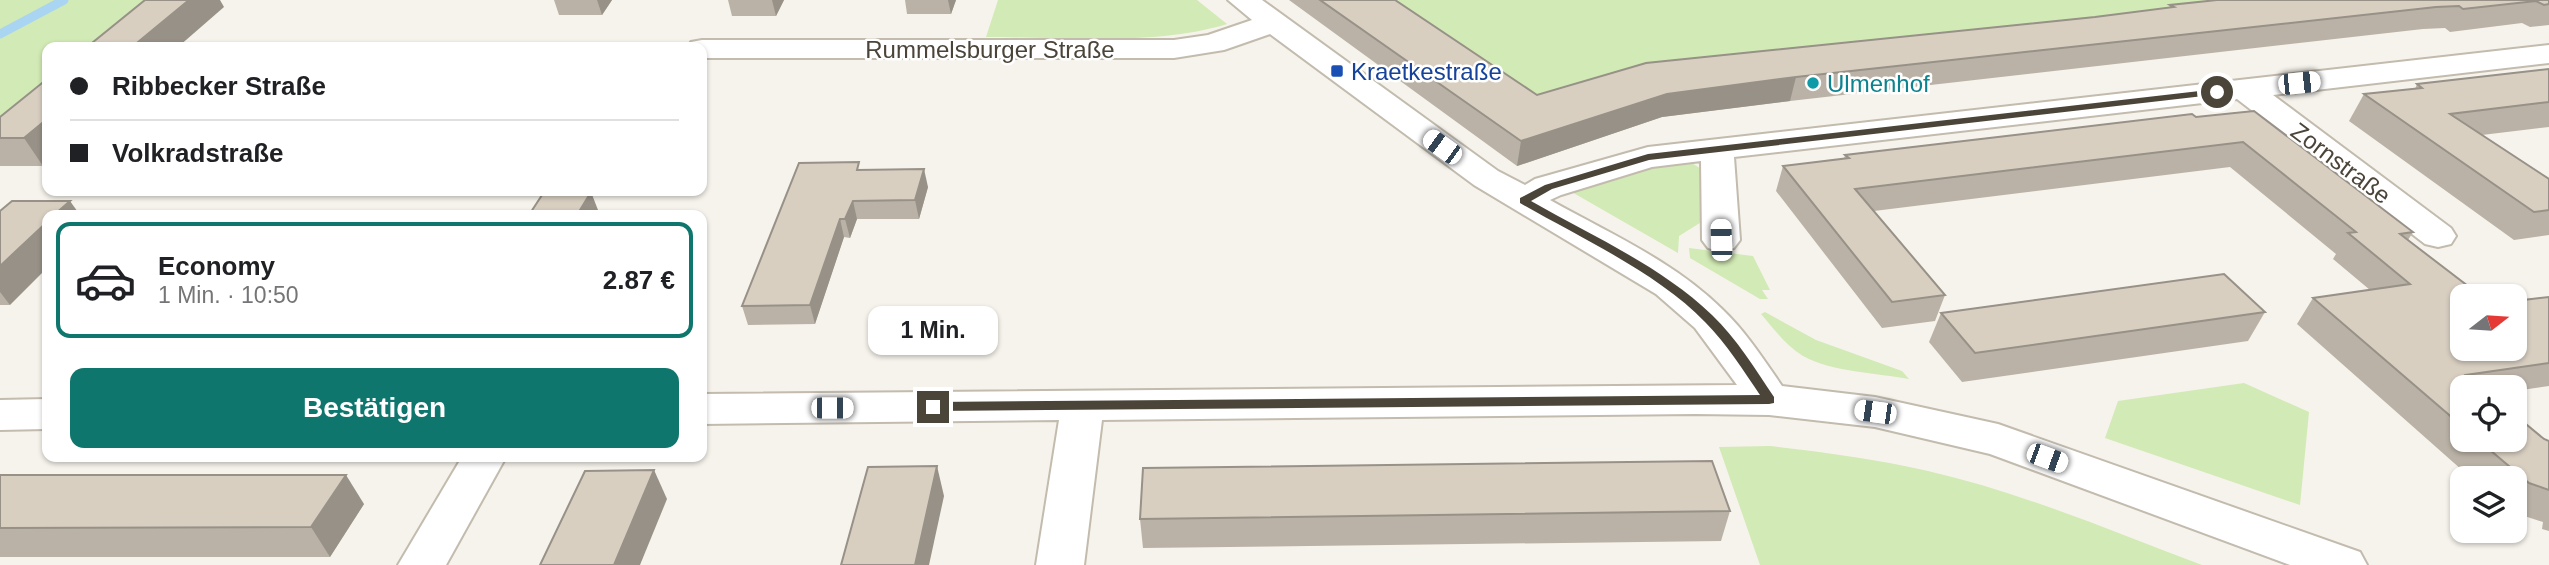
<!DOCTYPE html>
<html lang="de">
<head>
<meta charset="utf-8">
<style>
	body { margin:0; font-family:Arial,sans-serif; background:#f6f6f6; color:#202124; height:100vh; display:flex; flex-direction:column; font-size:26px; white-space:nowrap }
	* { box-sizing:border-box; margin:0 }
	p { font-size:23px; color:#757577 }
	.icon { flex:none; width:38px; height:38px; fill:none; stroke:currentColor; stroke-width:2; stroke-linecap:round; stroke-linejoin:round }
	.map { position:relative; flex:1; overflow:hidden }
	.panel { position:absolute; left:42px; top:210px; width:665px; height:252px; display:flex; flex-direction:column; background:#fff; border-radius:14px; box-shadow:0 2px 5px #0004 }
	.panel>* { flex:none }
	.guide { position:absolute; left:42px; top:42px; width:665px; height:154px; border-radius:14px; box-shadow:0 2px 5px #0004; display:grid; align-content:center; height:154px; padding:0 28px; background:#fff }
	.needle { width:46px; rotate:73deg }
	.buttons { position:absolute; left:2450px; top:284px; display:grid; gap:14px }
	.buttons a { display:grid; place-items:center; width:77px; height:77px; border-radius:14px; background:#fff; box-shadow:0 2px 5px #0004; font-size:35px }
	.end { position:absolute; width:32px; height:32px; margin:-16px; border:9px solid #4b4439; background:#fff; box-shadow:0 0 0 4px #fff }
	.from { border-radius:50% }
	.bubble { position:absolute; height:49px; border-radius:14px; background:#fff; box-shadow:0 2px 5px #0004; font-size:23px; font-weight:800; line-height:49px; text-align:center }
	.car { position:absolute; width:21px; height:42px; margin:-21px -10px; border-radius:9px; box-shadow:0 0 5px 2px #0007; background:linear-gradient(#fff 24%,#345 0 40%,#fff 0 76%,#345 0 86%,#fff 0) }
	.guide b { display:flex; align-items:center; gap:24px; height:66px; font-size:26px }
	.guide b+b { border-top:2px solid #e0e0e0 }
	.guide i { width:18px; height:18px; background:#202124 }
	ul { padding:12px 0 0; list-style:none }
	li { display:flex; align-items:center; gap:21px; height:116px; margin:0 14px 10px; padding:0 14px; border:4px solid transparent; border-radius:14px }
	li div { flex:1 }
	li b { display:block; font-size:26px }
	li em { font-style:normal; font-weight:800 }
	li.selected { border-color:#0f766e }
	li>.icon { width:63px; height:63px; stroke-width:1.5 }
	.button { display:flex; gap:14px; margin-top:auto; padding:14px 28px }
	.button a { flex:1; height:80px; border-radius:14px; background:#0f766e; color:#fff; font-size:28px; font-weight:800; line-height:80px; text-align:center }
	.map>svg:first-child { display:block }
	.green { fill:#d2eab5 }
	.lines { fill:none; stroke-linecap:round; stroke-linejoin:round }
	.stream { stroke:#a9d4f2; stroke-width:9 }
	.minor-casing { stroke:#c2bbae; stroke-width:4 }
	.minor { fill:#fff; fill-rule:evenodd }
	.wall { fill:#bab2a6 }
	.shaded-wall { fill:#979187 }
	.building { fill:#d8cfc1; stroke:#979187; stroke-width:2 }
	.route { fill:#4b4439 }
	.transit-dot { fill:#1a4fb4; stroke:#fff; stroke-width:2.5 }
	.culture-dot { fill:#0f9aa8; stroke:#fff; stroke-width:2.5 }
	.labels { text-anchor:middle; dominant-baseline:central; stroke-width:5; stroke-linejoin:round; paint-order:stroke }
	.street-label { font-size:24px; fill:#4b4439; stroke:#fff }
	.transit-label { font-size:24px; fill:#164399; stroke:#fff; text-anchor:start }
	.culture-label { font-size:24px; fill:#0d838f; stroke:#fff; text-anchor:start }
</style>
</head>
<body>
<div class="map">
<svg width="2549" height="565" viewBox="0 0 2549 565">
	<rect width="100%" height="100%" fill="#f6f3ec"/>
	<g class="green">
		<polygon points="0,0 164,0 107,47 47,47 47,96 0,136"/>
		<path d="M998,0H1197L1227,24C1157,46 1061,37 986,37Z"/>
		<polygon points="1346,0 2461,0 1523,122"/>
		<polygon points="1671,161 1690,162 1703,170 1703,221 1679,236 1678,253 1570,191"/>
		<polygon points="1689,248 1753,256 1770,290 1762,290 1768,299 1760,299 1690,258"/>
		<path d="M1765,312L1816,340L1902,371L1909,379C1878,373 1831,372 1803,356C1786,346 1774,329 1761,314Z"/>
		<polygon points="2244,383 2309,412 2300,505 2105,438 2118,401"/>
		<path d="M1770,446C1823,452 1876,459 1928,471C2023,493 2112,531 2202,565H1760L1719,447Z"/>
	</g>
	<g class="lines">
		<polyline class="stream" points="0,34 64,0"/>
		<g class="minor-casing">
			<g id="minor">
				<path d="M1228,0H1262L1498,171L1525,185L1535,179L1648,147L2549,45V63L2273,95L2451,228L2456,236L2451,244L2438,247L2425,244L2237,99L1734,157L1740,240L1734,248L1721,252L1708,248L1702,240L1701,161L1652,167L1561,195L1550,200C1609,233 1675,262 1723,310C1746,332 1764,360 1782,386L1875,397L1998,424L2360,552L2367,565H2290L1990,454L1875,427L1769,415L1695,414L1102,420L1084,565H1036L1059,420L702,424V394L1737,385L1695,328L1656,294L1474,185L1270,34L1224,50L1174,58H702V47H688L691,42L702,40H1174L1208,35L1252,20Z"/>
				<polygon points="47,399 47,429 0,430 0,400"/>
				<polygon points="462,457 506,457 446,565 398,565"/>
			</g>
		</g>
		<use href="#minor" class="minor"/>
	</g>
	<g class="wall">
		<polygon points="554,0 612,0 602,15 559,15"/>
		<polygon points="728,0 784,0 776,16 732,16"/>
		<polygon points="905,0 956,0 951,14 907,14"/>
		<polygon points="1289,0 1395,0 1537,95 2095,17 2169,8 2170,5 2549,0 2549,25 2530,27 2522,23 2450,32 2445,28 2423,29 1790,101 1662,117 1517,166"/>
		<polygon points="2549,69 2549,127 2482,135 2549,179 2549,235 2514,240 2349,121 2364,94 2415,89 2417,84"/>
		<polygon points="47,79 43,166 0,166 0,117"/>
		<polygon points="2196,117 2413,232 2408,240 2462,348 2549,297 2549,386 2515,391 2515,387 2462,387 2462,439 2544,439 2549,441 2549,531 2542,529 2543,522 2515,513 2515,478 2471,478 2297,324 2313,298 2370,290 2333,259 2336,254 2230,167 1874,211 1945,295 1935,321 1882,328 1776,191 1783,166 1844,159 1845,155"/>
		<polygon points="861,170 928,187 919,219 857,219 850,238 844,237 815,324 748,325 742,306"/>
		<polygon points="0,211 10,305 0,305"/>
		<polygon points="2265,312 2248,341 1962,382 1929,342 1941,313"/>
		<polygon points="0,475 364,504 330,557 0,557"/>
		<polygon points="1730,511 1721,541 1143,548 1140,519"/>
	</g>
	<g class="shaded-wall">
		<polygon points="189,0 220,0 224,7 178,47 132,47"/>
		<polygon points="597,0 612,0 602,15"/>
		<polygon points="772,0 784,0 776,16"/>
		<polygon points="948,0 956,0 951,14"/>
		<polygon points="1796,77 1790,101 1662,117 1517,166 1521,141 1667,94"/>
		<polygon points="47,119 47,162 43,166 24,138"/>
		<polygon points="924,169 928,187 919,219 915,200"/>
		<polygon points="591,192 598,210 595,215 577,215"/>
		<polygon points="70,201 80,215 54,215"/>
		<polygon points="853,201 857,219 850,238 845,219"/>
		<polygon points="840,219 844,237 815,324 810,305"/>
		<polygon points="47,222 47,268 10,305 0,292 0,266"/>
		<polygon points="937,466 944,496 929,565 915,565"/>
		<polygon points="654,470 667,499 640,565 614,565"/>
		<polygon points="346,475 364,504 330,557 311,527"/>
	</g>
	<g class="building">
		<polygon points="145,0 189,0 132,47 87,47"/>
		<polygon points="1320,0 1395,0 1537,95 1646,63 2095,17 2174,7 2170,5 2217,0 2549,0 2549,4 2544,5 2536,1 2463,9 2459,6 2436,7 1796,77 1667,94 1521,141"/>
		<polygon points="2549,69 2549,102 2450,114 2549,179 2549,210 2534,212 2364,94 2422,88 2417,84"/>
		<polygon points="47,79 47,119 24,138 0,138 0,117"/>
		<polygon points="2254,111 2413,232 2400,234 2481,296 2462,296 2462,348 2515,348 2515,301 2549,297 2549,363 2466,375 2481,387 2462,387 2462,426 2313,298 2410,284 2348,233 2356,232 2243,142 1855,189 1945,295 1892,302 1783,166 1849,158 1845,155 2192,114 2196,117"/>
		<polygon points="859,162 857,170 924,169 915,200 853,201 845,219 840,219 810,305 742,306 799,163"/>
		<polygon points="544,192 591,192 577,215 529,215"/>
		<polygon points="12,201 70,201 54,215 47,215 47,222 0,266 0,211"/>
		<polygon points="2224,274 2265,312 1975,353 1941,313"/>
		<polygon points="2515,415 2544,439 2549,441 2549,490 2529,483 2477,439 2515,439"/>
		<polygon points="1712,461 1730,511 1140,519 1143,468"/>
		<polygon points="937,466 915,565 841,565 868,467"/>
		<polygon points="654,470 614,565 540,565 585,471"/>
		<polygon points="0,475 346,475 311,527 0,528"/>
	</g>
	<path class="route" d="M2217,89L2221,90V94L1649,160L1552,189L1531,201C1592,236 1661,266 1712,315C1737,339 1755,369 1774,397V403L1769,404L933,411L926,407L933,402L1760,395C1743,370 1727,344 1705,322C1658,273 1579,237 1520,203V198L1545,185L1648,154Z"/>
	<rect class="transit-dot" x="1330" y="64" width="14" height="14" rx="3.5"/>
	<circle class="culture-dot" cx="1813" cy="83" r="7"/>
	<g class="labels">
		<g class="street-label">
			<text x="990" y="49">Rummelsburger Straße</text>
			<text transform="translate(2341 163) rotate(37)">Zornstraße</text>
		</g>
		<g class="transit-label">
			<text x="1351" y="71">Kraetkestraße</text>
		</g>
		<g class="culture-label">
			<text x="1827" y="83">Ulmenhof</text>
		</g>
	</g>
</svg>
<div class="buttons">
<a><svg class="needle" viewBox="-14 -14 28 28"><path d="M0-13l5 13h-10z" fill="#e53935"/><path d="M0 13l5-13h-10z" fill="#757577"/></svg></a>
<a><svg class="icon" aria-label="locate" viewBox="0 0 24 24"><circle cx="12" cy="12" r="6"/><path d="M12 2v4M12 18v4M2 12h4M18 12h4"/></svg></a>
<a><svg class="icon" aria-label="layers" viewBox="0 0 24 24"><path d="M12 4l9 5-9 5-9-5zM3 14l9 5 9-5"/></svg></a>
</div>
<i class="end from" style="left:2217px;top:92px"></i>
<i class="end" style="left:933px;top:407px"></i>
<div class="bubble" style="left:868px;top:306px;width:130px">1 Min.</div>
<i class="car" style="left:2299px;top:83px;rotate:84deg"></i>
<i class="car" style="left:1442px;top:147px;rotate:306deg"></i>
<i class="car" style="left:1721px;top:240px;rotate:358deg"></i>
<i class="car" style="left:832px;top:408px;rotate:90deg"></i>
<i class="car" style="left:1875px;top:412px;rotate:278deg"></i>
<i class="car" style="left:2047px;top:458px;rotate:110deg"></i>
<div class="guide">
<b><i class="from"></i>Ribbecker Straße</b>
<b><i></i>Volkradstraße</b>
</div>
<section class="panel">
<ul>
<li class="selected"><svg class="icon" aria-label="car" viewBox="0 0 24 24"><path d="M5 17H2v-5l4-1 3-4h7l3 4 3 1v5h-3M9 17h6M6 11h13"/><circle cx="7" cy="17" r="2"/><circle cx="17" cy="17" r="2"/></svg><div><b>Economy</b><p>1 Min. · 10:50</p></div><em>2.87 €</em></li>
</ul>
<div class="button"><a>Bestätigen</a></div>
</section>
</div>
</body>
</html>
